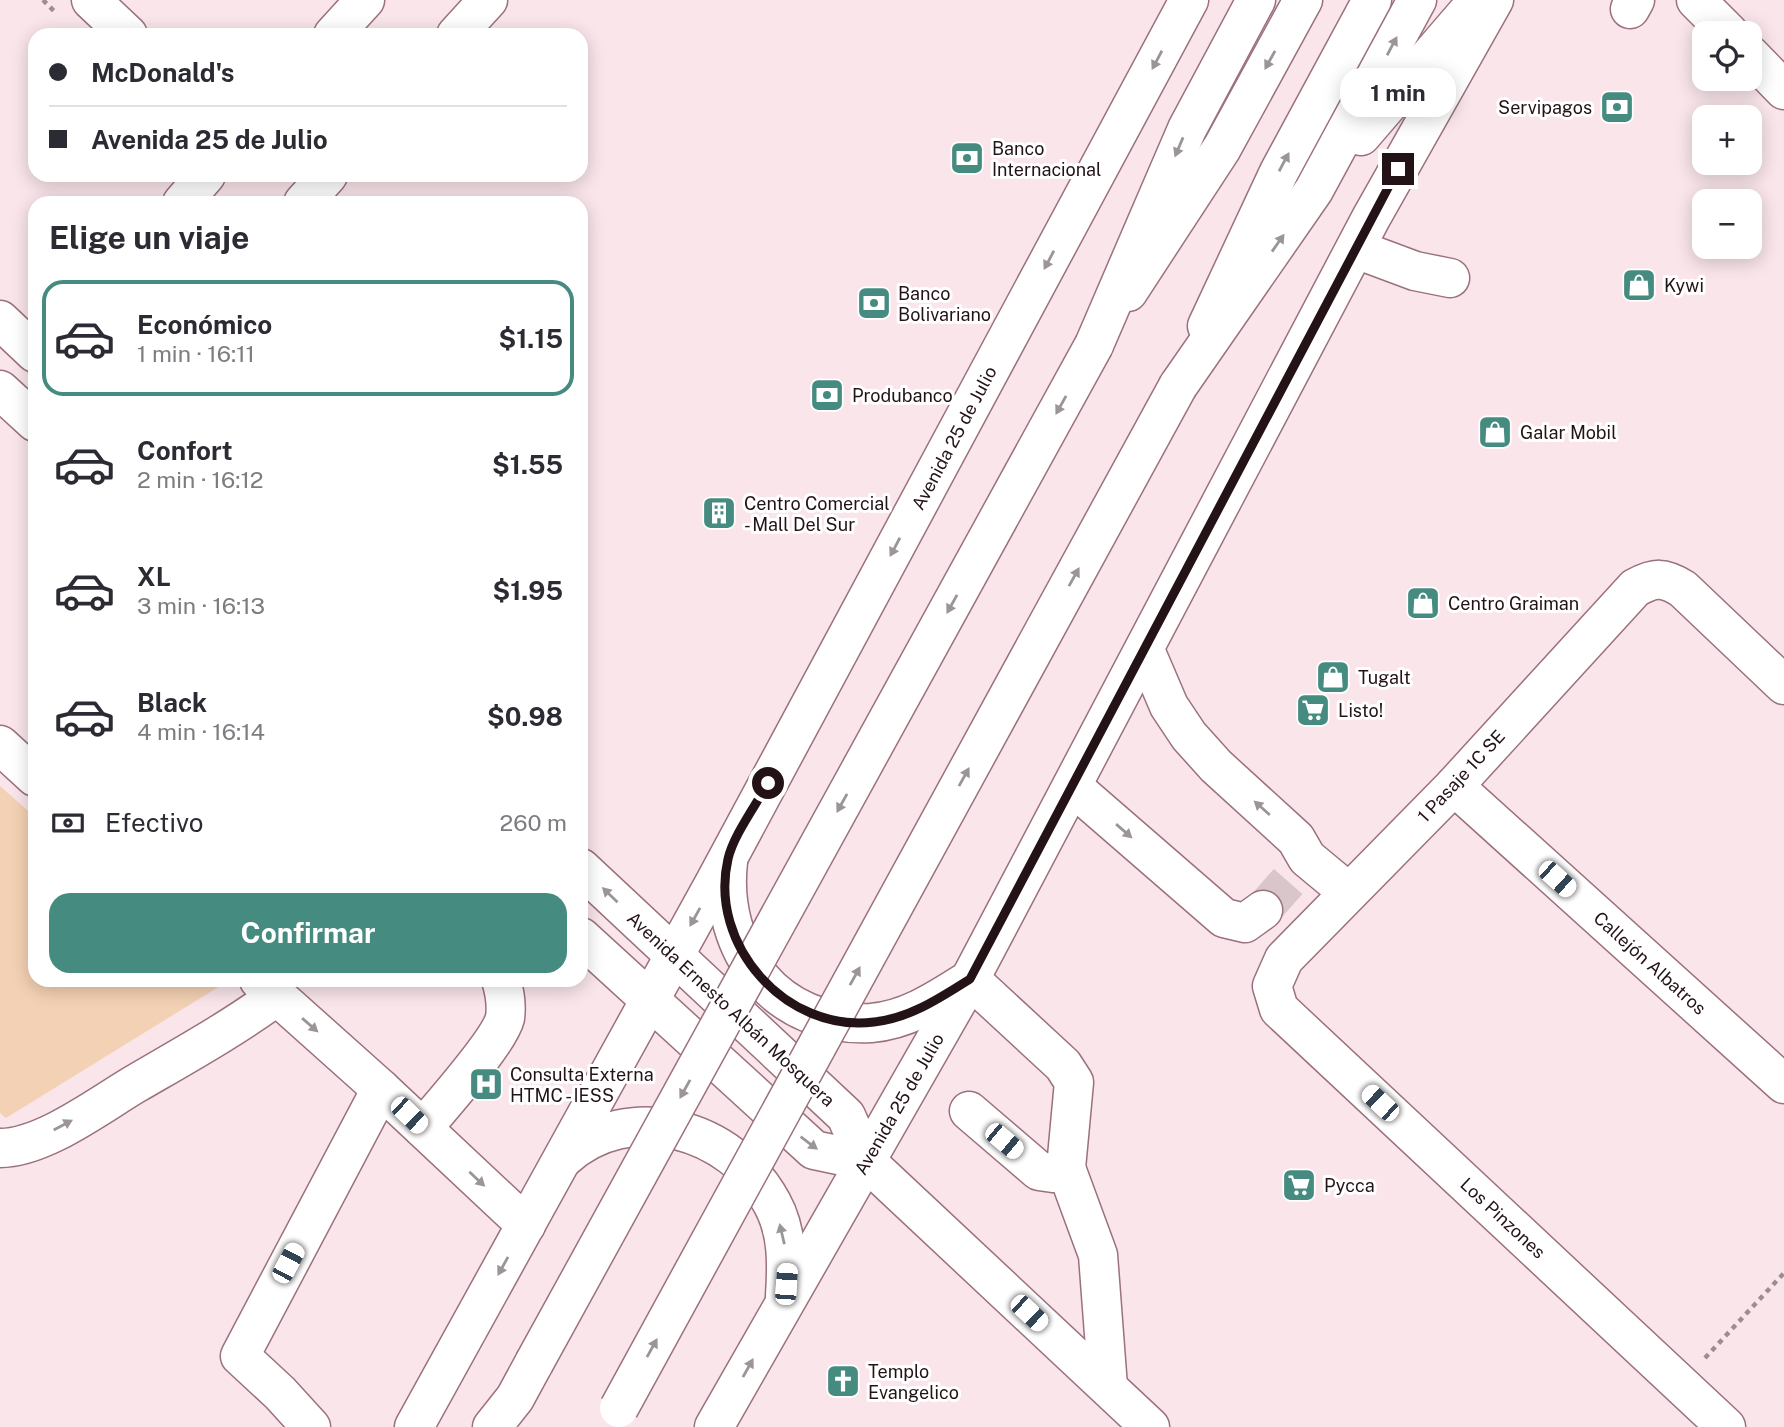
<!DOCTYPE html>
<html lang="es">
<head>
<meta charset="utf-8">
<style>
	body { margin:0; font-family:"Public Sans",sans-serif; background:#f7f7f7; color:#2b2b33; height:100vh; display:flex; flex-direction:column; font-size:26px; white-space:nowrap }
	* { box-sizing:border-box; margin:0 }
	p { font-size:23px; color:#7c7c81 }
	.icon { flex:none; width:38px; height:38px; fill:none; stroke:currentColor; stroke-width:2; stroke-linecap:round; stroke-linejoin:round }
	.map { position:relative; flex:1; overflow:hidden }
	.details { position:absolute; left:28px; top:196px; width:560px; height:791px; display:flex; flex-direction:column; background:#fff; border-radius:21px; box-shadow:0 4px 18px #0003 }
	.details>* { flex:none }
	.banner { position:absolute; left:28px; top:28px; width:560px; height:154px; border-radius:21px; box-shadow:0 4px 18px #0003; display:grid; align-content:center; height:154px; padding:0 21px; background:#fff }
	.fabs { position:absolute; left:1692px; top:21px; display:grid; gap:14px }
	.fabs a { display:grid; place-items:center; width:70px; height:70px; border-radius:14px; background:#fff; box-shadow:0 4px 18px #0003; font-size:35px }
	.end { position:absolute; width:32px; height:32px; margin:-16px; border:9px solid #231317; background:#fff; box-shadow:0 0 0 4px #fff }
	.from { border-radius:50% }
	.bubble { position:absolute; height:49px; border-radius:21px; background:#fff; box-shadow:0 4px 18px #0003; font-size:23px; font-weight:700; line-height:49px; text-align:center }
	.car { position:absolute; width:21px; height:42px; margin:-21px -10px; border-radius:9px; box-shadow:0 0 5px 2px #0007; background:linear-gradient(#fff 24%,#345 0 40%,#fff 0 76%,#345 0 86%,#fff 0) }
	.banner b { display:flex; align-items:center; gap:24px; height:66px; font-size:26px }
	.banner b+b { border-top:2px solid #e1e1e2 }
	.banner i { width:18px; height:18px; background:#2b2b33 }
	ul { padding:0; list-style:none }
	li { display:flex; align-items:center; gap:21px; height:116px; margin:0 14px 10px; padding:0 7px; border:4px solid transparent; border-radius:21px }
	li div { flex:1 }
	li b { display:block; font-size:26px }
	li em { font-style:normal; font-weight:700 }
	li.active { border-color:#468b80 }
	li>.icon { width:63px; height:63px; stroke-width:1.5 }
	h2 { padding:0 21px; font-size:32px; line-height:84px }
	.pay { display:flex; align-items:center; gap:18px; height:77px; padding:0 21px; font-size:26px }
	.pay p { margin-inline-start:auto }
	.primary-button { display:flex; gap:14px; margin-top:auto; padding:14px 21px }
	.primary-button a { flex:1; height:80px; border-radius:21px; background:#468b80; color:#fff; font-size:28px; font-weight:700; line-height:80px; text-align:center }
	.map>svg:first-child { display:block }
	.green { fill:#f3d1b4 }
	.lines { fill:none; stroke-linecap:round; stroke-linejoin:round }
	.minor-tunnel { stroke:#d9c6ca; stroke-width:38; stroke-dasharray:38 19; stroke-linecap:butt }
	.minor-casing { stroke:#9b717c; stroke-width:41 }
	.major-casing { stroke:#9b717c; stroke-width:41 }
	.path { stroke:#9f8c91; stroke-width:4.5; stroke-dasharray:5 5; stroke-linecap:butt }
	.minor { stroke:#fff; stroke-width:38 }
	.major { stroke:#fff; stroke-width:38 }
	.major-bridge-casing { stroke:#9b717c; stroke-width:41; stroke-linecap:butt }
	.major-bridge { stroke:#fff; stroke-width:38 }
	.oneway { fill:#9c9597 }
	.route { stroke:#231317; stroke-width:9 }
	.labels { text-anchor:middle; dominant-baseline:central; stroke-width:6; stroke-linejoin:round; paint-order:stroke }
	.poi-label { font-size:18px; fill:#231317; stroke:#fff; text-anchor:start }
	.street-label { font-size:18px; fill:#231317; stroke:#fff }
</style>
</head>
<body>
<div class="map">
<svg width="1784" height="1427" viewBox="0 0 1784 1427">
	<rect width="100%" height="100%" fill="#f9e5ea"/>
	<polygon class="green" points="0,786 35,817 35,980 214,980 220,986 6,1118 0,1113"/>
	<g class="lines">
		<polyline class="minor-tunnel" points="1263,910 1301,867"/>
		<g class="minor-casing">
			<g id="minor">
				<polyline points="91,0 128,35"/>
				<polyline points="1696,0 1729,33"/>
				<polyline points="1630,9 1635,0"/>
				<polyline points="333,35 365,0"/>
				<polyline points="456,35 488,0"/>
				<polyline points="1750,55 1784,90"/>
				<polyline points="182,203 206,175"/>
				<polyline points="303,203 328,175"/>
				<polyline points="1356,249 1415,271 1450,278"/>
				<polyline points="1128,292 1222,148 1303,0"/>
				<polyline points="0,320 35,353"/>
				<polyline points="1207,326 1279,172 1372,0"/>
				<polyline points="0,390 35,422"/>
				<polyline points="1145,650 1169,706 1189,736 1216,766 1296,839 1307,858 1348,892"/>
				<polyline points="0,745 35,777"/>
				<polyline points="1454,786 1784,1084"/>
				<polyline points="1073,787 1224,918 1245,923 1263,910"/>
				<polyline points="581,868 846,1116 866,1161 1150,1427"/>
				<polyline points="581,937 814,1150 866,1161"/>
				<polyline points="259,980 381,1089 526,1225"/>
				<polyline points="969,1111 1039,1171 1053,1173 1066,1168 1074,1082 1063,1065 970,979"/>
				<path d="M423,1128C441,1106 499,1042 505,1018C507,1004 505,993 501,980"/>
				<path d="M0,1148C43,1148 98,1106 135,1084C183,1056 232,1029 277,996"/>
				<polyline points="1066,1168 1098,1255 1108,1387"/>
				<polyline points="311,1427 280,1393 240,1356 381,1089"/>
				<path d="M1726,1427L1279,1009L1272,986L1284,959L1454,786L1635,588C1655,577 1664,577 1683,589L1784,685"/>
			</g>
		</g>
		<g class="major-casing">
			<g id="major">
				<polyline points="1361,136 1466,14"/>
				<polyline points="1094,345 1187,129 1256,0"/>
				<polyline points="1178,386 1314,190 1417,0"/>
				<path d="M728,862C718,951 777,1028 871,1023C908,1020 939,999 969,980"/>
				<path d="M564,1158C629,1099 732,1128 772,1203C788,1232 787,1264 785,1296"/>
				<polyline points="414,1427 715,882 1189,0"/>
				<polyline points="492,1427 515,1398 534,1363"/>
				<polyline points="714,1427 970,979 1371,218 1494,0"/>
			</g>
		</g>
		<g class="path">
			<polyline points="43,0 55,12"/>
			<polyline points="1705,1358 1784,1273"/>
		</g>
		<use href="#minor" class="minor"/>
		<use href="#major" class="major"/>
		<g class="major-bridge-casing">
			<g id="major-bridge">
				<polyline points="534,1363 1094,345"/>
				<polyline points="619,1408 1178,386"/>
			</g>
		</g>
		<use href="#major-bridge" class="major-bridge"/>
	</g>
	<defs><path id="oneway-solid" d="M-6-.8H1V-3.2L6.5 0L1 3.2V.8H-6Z" transform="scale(1.75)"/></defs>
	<g class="oneway">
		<use href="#oneway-solid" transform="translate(1392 46) rotate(-62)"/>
		<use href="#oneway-solid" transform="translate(1157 60) rotate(118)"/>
		<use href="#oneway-solid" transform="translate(1270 60) rotate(119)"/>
		<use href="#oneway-solid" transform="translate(1179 147) rotate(113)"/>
		<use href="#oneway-solid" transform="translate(1284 162) rotate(-62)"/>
		<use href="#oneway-solid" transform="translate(1278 243) rotate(-55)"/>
		<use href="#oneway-solid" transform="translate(1049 260) rotate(118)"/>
		<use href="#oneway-solid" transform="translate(1061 405) rotate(119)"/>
		<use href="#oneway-solid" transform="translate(895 547) rotate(118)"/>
		<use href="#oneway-solid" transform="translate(1074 577) rotate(-61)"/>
		<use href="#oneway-solid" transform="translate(952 604) rotate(119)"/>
		<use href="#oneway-solid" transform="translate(964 777) rotate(-61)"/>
		<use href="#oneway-solid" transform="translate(842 803) rotate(119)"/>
		<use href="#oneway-solid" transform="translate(1262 808) rotate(-138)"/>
		<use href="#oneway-solid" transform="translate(1124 831) rotate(41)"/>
		<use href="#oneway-solid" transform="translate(610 895) rotate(-136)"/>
		<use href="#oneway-solid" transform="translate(695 917) rotate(119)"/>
		<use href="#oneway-solid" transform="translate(855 976) rotate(-61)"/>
		<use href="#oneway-solid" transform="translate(310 1025) rotate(41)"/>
		<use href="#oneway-solid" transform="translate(685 1089) rotate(119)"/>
		<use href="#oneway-solid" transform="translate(63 1125) rotate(-28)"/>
		<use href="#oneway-solid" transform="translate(809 1143) rotate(37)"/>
		<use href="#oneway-solid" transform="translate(477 1179) rotate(43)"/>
		<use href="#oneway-solid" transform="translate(782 1234) rotate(-103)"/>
		<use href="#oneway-solid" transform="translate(503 1266) rotate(119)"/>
		<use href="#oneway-solid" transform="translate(652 1348) rotate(-61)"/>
		<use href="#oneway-solid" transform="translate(748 1368) rotate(-61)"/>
	</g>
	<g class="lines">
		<path class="route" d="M768,783C756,805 733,836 728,859C708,945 786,1033 874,1022C910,1018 940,998 970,979L1398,169"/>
	</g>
	<defs>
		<g id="bank-square" transform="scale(1.75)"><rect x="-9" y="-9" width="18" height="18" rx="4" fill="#468b80" stroke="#fff"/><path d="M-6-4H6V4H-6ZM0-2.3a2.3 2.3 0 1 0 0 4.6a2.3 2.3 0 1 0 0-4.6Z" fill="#fff"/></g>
		<g id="shop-square" transform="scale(1.75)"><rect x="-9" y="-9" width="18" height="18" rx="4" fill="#468b80" stroke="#fff"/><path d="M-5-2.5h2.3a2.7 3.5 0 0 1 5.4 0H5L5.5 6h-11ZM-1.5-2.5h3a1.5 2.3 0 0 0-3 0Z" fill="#fff"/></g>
		<g id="building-square" transform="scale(1.75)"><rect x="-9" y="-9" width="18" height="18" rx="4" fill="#468b80" stroke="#fff"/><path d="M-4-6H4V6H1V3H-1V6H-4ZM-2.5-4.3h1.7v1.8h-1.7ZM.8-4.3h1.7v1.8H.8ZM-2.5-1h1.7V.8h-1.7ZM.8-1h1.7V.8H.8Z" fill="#fff"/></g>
		<g id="supermarket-square" transform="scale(1.75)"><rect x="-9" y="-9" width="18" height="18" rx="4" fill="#468b80" stroke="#fff"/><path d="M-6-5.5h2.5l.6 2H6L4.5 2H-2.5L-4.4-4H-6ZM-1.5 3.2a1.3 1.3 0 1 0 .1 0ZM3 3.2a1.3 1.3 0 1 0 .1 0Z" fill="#fff"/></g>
		<g id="hospital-square" transform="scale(1.75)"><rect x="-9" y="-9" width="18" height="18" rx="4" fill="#468b80" stroke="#fff"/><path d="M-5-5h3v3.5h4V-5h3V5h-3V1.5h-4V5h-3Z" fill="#fff"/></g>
		<g id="church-square" transform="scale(1.75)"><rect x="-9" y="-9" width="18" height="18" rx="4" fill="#468b80" stroke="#fff"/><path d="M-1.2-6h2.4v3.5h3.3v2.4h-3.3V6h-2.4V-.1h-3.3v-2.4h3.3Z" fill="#fff"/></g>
	</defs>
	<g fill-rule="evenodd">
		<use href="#bank-square" x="1617" y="107"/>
		<use href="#bank-square" x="967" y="158"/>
		<use href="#shop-square" x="1639" y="285"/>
		<use href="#bank-square" x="874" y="303"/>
		<use href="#bank-square" x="827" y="395"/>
		<use href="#shop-square" x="1495" y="432"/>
		<use href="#building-square" x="719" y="513"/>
		<use href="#shop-square" x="1423" y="603"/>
		<use href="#shop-square" x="1333" y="677"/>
		<use href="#supermarket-square" x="1313" y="710"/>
		<use href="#hospital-square" x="486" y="1084"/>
		<use href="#supermarket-square" x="1299" y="1185"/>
		<use href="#church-square" x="843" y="1381"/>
	</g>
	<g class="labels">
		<g class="poi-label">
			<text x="1592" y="107" text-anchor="end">Servipagos</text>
			<text x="992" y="148">Banco<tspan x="992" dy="21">Internacional</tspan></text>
			<text x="1664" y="285">Kywi</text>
			<text x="898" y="293">Banco<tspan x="898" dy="21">Bolivariano</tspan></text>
			<text x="852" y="395">Produbanco</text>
			<text x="1520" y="432">Galar Mobil</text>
			<text x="744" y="503">Centro Comercial<tspan x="744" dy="21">- Mall Del Sur</tspan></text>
			<text x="1448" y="603">Centro Graiman</text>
			<text x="1358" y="677">Tugalt</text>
			<text x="1338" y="710">Listo!</text>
			<text x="510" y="1074">Consulta Externa<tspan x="510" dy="21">HTMC - IESS</tspan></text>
			<text x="1324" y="1185">Pycca</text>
			<text x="868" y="1371">Templo<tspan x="868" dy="21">Evangelico</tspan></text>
		</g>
		<g class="street-label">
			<text transform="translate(954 438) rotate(-62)">Avenida 25 de Julio</text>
			<text transform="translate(1461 776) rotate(-47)">1 Pasaje 1C SE</text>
			<text transform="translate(1650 963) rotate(42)">Callejón Albatros</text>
			<text transform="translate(731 1009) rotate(43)">Avenida Ernesto Albán Mosquera</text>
			<text transform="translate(899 1104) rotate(-60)">Avenida 25 de Julio</text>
			<text transform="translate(1503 1218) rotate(43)">Los Pinzones</text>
		</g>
	</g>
</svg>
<div class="fabs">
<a><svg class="icon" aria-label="locate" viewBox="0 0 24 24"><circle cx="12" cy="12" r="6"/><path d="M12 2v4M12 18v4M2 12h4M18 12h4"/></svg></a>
<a>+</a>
<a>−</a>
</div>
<i class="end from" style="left:768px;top:783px"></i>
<i class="end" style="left:1398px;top:169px"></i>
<div class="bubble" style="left:1340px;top:68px;width:116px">1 min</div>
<i class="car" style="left:1557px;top:879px;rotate:132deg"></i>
<i class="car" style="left:1380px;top:1103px;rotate:313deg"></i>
<i class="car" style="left:409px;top:1115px;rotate:134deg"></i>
<i class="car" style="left:1004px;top:1141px;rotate:130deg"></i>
<i class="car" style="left:288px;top:1263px;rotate:28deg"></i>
<i class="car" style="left:786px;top:1284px;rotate:4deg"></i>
<i class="car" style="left:1029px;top:1313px;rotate:133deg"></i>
<div class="banner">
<b><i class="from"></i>McDonald's</b>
<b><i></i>Avenida 25 de Julio</b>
</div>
<section class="details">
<h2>Elige un viaje</h2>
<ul>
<li class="active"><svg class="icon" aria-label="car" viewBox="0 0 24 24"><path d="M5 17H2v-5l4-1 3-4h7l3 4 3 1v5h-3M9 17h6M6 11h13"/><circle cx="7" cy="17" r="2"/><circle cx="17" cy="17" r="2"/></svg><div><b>Económico</b><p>1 min · 16:11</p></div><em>$1.15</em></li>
<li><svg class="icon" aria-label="car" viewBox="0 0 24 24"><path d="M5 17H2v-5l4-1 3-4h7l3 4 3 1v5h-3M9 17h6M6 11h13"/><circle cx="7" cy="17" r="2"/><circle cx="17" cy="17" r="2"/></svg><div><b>Confort</b><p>2 min · 16:12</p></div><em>$1.55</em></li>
<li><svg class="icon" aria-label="car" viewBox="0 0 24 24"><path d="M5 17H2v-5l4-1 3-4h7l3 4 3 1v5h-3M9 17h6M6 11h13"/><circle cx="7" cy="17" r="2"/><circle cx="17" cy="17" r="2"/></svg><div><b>XL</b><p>3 min · 16:13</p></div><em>$1.95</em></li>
<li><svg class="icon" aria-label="car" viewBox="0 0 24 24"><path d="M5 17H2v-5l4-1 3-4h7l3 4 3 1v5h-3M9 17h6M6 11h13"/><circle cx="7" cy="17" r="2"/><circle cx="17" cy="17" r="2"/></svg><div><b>Black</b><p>4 min · 16:14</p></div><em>$0.98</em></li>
</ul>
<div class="pay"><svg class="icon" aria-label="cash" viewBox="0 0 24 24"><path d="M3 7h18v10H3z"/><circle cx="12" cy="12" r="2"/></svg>Efectivo<p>260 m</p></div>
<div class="primary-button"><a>Confirmar</a></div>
</section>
</div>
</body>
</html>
